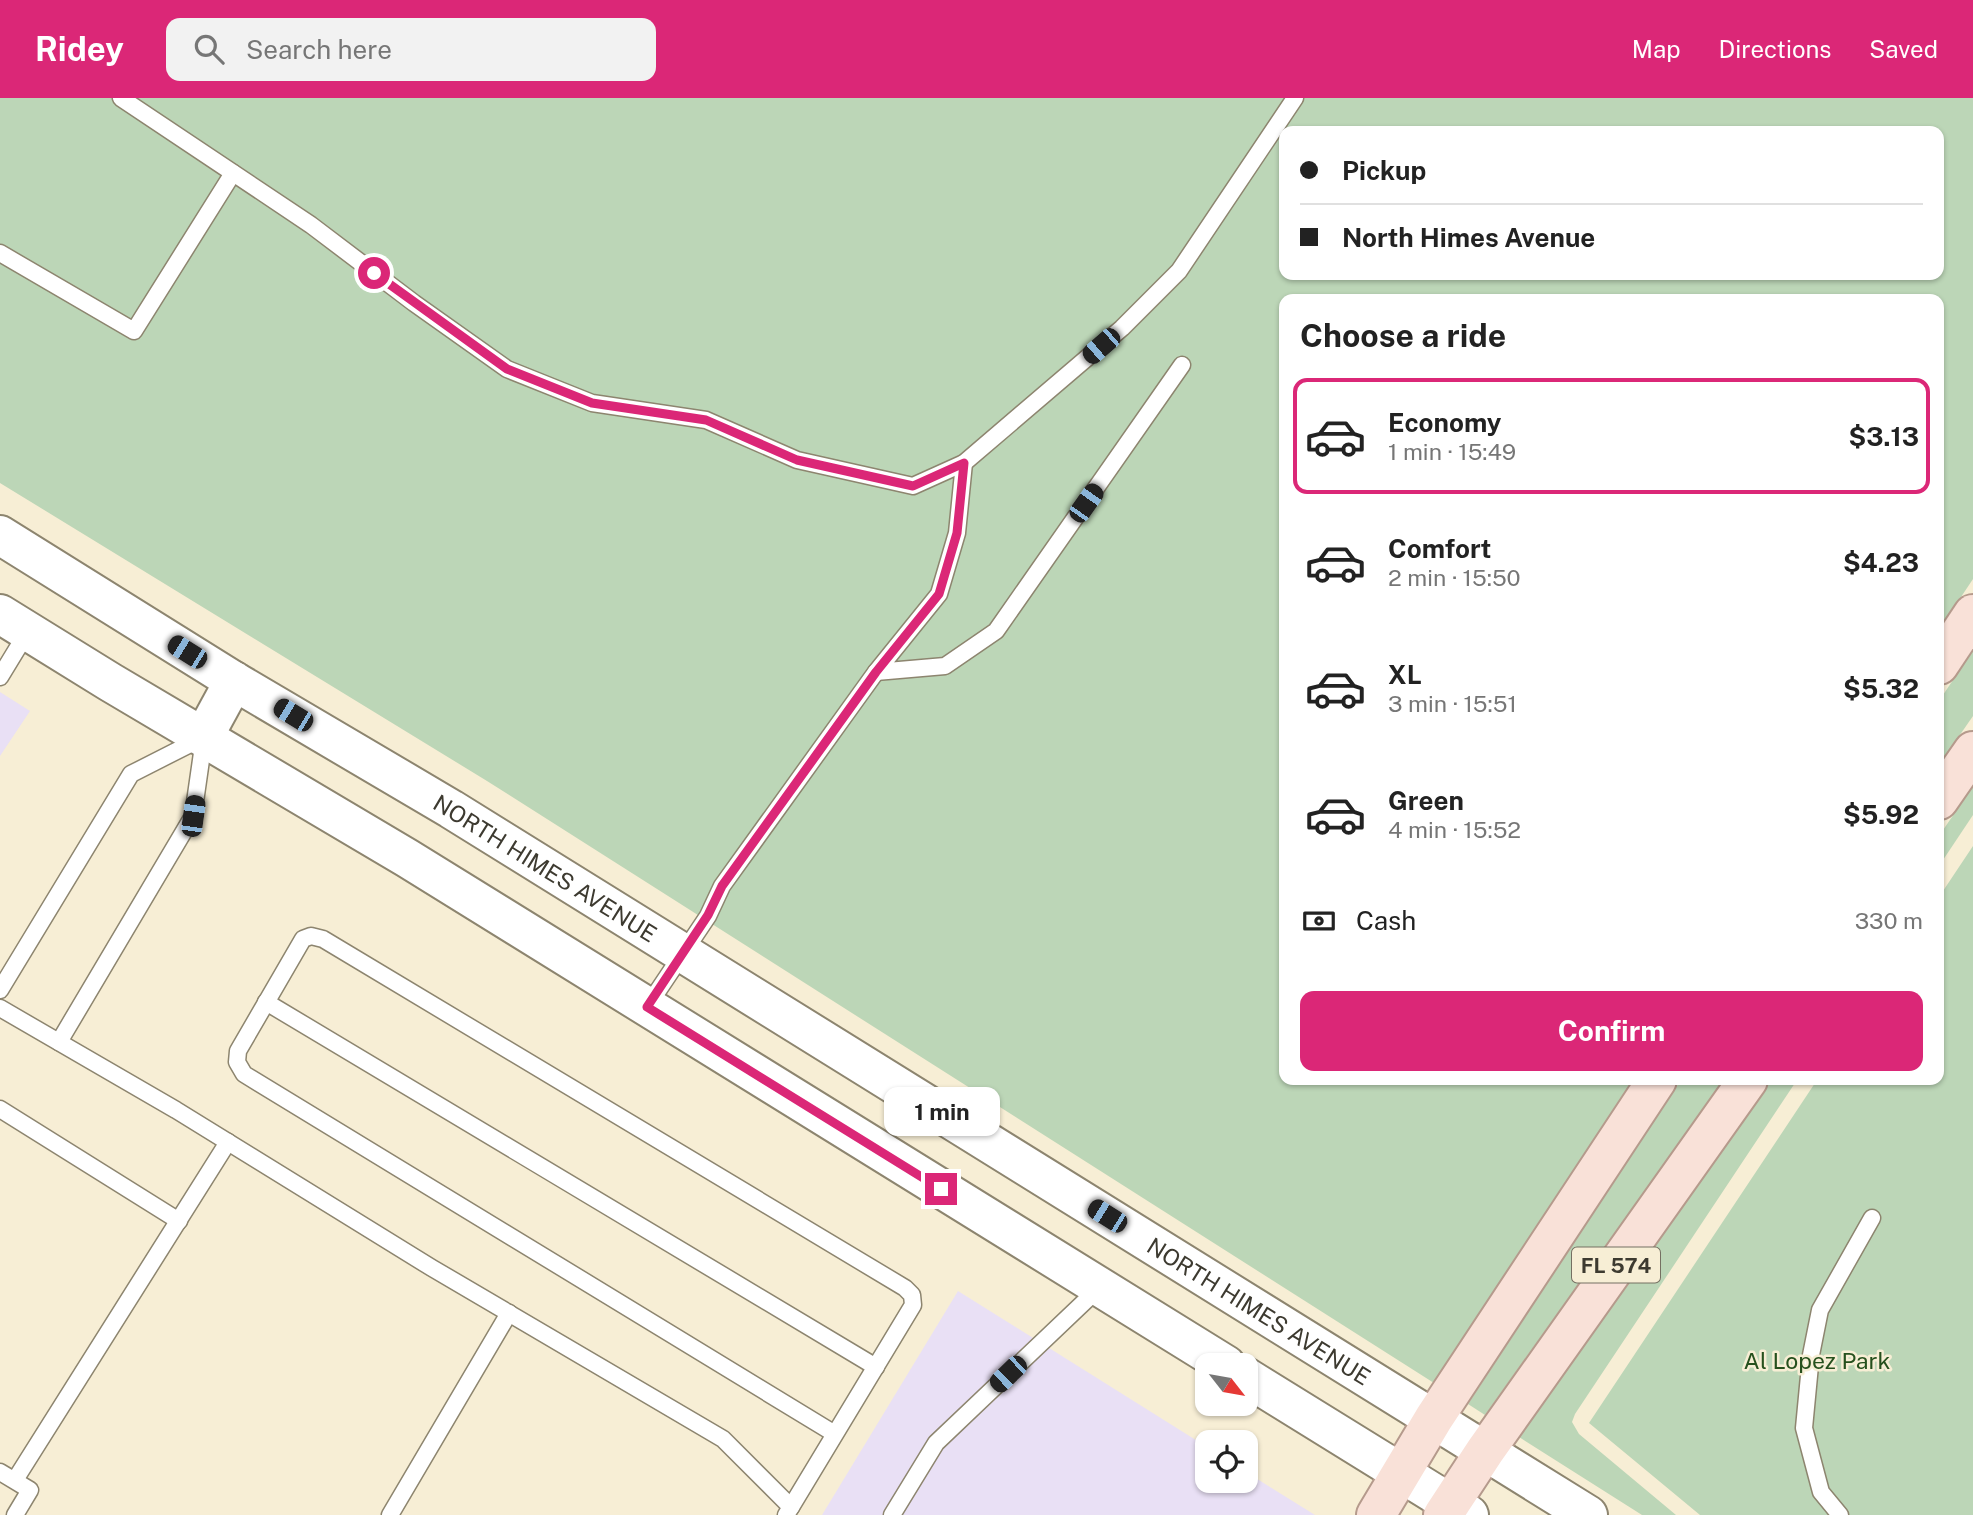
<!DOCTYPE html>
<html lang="en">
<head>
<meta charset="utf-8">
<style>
	body { margin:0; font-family:"Public Sans",sans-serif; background:#f2f2f2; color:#222; height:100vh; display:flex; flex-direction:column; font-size:26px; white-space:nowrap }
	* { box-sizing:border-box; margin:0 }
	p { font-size:23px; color:#767676 }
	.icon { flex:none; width:38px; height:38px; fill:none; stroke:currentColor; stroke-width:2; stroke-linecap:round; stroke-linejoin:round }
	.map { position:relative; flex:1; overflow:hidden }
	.drawer { position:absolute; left:1279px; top:196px; width:665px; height:791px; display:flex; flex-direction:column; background:#fff; border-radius:14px; box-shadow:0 2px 5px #0004 }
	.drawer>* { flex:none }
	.hud { position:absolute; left:1279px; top:28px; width:665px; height:154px; border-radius:14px; box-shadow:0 2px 5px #0004; display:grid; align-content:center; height:154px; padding:0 21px; background:#fff }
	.needle { width:46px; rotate:121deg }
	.buttons { position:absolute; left:1195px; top:1255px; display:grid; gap:14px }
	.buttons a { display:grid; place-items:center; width:63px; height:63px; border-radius:14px; background:#fff; box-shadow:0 2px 5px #0004; font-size:35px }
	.end { position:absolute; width:32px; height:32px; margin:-16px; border:9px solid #db2777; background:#fff; box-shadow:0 0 0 4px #fff }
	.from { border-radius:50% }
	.bubble { position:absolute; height:49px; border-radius:14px; background:#fff; box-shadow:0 2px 5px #0004; font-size:23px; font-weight:700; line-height:49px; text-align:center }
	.car { position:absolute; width:21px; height:42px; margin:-21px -10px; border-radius:9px; box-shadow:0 0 5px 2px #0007; background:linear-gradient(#222 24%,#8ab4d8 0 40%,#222 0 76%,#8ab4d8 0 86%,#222 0) }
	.hud b { display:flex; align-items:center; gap:24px; height:66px; font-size:26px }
	.hud b+b { border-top:2px solid #e0e0e0 }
	.hud i { width:18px; height:18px; background:#222 }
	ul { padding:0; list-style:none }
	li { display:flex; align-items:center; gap:21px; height:116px; margin:0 14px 10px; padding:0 7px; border:4px solid transparent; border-radius:14px }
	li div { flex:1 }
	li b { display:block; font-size:26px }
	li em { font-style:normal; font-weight:700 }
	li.on { border-color:#db2777 }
	li>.icon { width:63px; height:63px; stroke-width:1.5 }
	h2 { padding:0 21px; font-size:32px; line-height:84px }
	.pay { display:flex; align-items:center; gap:18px; height:77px; padding:0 21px; font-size:26px }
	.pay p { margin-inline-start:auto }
	.action { display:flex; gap:14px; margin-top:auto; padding:14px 21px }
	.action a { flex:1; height:80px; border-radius:14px; background:#db2777; color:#fff; font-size:28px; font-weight:700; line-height:80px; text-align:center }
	header { display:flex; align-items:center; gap:42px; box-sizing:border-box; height:98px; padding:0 35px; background:#db2777; color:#fff }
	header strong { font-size:33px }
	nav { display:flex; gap:38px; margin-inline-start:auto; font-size:24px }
	.search { width:490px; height:63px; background:#f2f2f2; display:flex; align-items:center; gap:18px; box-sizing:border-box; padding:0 24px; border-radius:14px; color:#767676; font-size:26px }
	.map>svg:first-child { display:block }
	.commercial { fill:#e9e0f5 }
	.green { fill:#bcd6b7; fill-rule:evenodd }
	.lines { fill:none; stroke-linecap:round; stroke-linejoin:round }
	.lane-casing { stroke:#8d856f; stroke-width:19 }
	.secondary-casing { stroke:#8d856f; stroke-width:42 }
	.primary-casing { stroke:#b59a8c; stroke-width:42 }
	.lane { stroke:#fff; stroke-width:16 }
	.secondary { stroke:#fff; stroke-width:38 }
	.primary { stroke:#f9e1d8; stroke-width:38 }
	.route { stroke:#db2777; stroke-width:9 }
	.labels { text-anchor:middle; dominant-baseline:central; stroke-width:5; stroke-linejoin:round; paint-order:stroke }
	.shield { fill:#f7eed5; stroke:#757062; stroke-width:2 }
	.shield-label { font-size:21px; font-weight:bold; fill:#3d3a30 }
	.street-label { font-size:23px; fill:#3d3a30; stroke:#f7eed5 }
	.park-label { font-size:23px; fill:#26501d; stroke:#f7eed5 }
</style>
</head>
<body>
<header>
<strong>Ridey</strong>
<div class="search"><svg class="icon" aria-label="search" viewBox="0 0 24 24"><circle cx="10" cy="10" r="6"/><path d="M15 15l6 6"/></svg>Search here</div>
<nav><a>Map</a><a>Directions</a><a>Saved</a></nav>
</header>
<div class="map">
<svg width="1973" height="1417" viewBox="0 0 1973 1417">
	<rect width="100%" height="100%" fill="#f7eed5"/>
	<g class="commercial">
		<polygon points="0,594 30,613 0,658"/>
		<polygon points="958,1193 1207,1349 1208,1382 1246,1382 1246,1374 1315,1417 822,1417"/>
	</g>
	<g class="green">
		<path d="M0,0H1973V481L1939,532V201H1284V982H1633L1434,1285L487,683L0,385ZM1284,33H1939V177H1284Z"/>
		<polygon points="1973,552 1973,618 1939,667 1939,603"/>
		<polygon points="1973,688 1973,717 1939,768 1939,738"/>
		<polygon points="1973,748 1973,1417 1700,1417 1589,1325 1817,982 1939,982 1939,799"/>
		<polygon points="1681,982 1724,982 1485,1317 1468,1306"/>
		<polygon points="1772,982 1797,982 1575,1316 1572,1324 1579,1336 1676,1417 1642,1417 1519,1339"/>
	</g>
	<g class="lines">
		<g class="lane-casing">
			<g id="lane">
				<polyline points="121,0 311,127 414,205 507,271 592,305 706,322 797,362 913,388 964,365 1122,230 1179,173 1295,0"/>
				<polyline points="0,155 134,233 233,75"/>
				<polyline points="964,365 957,435 939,496 876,574 945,568 996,533 1182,267"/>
				<polyline points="0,579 28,533"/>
				<polyline points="0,892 131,676 202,640"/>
				<polyline points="266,904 876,1269"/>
				<polyline points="647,909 708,818 722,788 876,574"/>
				<polyline points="0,910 176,1012 432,1170 723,1341 791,1409 786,1417"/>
				<polyline points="59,944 193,718 204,641"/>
				<polyline points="0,1011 179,1123"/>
				<polyline points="0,1374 30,1392 15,1417"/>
				<polyline points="15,1382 228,1044"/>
				<path d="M791,1409C832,1342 872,1274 913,1207L912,1197L905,1190L323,841L311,838L303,841L238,953L237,964L244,976L835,1336"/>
				<polyline points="390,1417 509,1215"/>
				<polyline points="892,1417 936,1345 1100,1189"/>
				<polyline points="1840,1417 1821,1394 1804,1330 1811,1257 1820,1212 1872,1120"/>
			</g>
		</g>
		<g class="secondary-casing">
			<g id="secondary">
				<path id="s1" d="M0,437L234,583L451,711L1588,1417"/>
				<polyline points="0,516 110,584 407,760 1226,1267"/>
				<polyline points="204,638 234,583"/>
				<polyline points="1246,1279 1469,1417"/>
			</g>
		</g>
		<g class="primary-casing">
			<g id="primary">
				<polyline points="1939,567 1973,516"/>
				<polyline points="1939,702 1973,653"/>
				<polyline points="1376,1417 1434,1320 1657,982"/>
				<polyline points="1443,1417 1485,1353 1748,982"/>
			</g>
		</g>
		<use href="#lane" class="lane"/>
		<use href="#secondary" class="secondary"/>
		<use href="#primary" class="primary"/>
	</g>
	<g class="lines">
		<polyline class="route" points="374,175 507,271 592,305 706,322 797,362 913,388 964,365 957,435 939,496 876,574 722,788 708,817 647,909 941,1091"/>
	</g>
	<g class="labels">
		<rect class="shield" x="1572" y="1149.5" width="88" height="35" rx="5"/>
		<g class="shield-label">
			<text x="1616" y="1167">FL 574</text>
		</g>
		<g class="street-label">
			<text stroke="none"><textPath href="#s1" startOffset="639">NORTH HIMES AVENUE</textPath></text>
			<text stroke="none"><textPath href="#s1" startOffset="1479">NORTH HIMES AVENUE</textPath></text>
		</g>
		<g class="park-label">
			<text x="1817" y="1262">Al Lopez Park</text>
		</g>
	</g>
</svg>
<div class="buttons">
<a><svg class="needle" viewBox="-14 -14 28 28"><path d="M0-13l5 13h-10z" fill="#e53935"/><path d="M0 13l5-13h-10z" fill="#767676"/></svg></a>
<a><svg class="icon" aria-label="locate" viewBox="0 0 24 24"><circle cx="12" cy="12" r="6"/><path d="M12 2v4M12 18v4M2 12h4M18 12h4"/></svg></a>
</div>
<i class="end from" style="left:374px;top:175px"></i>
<i class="end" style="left:941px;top:1091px"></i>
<div class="bubble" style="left:884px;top:989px;width:116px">1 min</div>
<i class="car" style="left:1101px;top:248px;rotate:229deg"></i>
<i class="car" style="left:1086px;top:405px;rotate:35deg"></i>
<i class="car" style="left:187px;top:554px;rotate:302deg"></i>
<i class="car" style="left:293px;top:617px;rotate:301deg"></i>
<i class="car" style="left:193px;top:718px;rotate:8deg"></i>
<i class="car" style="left:1107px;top:1118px;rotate:302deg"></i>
<i class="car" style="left:1008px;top:1276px;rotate:226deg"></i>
<div class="hud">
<b><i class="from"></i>Pickup</b>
<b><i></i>North Himes Avenue</b>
</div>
<section class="drawer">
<h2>Choose a ride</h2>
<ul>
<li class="on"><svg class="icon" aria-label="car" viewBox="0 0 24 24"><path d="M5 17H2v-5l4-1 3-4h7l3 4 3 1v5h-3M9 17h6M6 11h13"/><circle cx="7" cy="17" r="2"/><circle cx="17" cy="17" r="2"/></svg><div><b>Economy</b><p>1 min · 15:49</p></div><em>$3.13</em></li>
<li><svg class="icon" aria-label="car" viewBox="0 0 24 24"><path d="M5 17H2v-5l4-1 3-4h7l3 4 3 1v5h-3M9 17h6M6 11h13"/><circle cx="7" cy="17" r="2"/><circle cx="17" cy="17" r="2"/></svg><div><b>Comfort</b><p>2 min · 15:50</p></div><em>$4.23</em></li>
<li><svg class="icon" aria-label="car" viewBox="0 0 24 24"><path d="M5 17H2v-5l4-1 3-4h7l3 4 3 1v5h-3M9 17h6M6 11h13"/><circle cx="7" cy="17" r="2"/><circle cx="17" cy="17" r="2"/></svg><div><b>XL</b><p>3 min · 15:51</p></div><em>$5.32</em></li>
<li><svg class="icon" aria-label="car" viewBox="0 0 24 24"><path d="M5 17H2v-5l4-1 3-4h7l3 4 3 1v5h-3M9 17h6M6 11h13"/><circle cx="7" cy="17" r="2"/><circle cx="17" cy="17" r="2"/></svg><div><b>Green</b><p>4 min · 15:52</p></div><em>$5.92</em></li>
</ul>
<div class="pay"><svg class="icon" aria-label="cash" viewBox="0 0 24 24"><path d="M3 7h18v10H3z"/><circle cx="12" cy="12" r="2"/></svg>Cash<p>330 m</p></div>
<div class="action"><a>Confirm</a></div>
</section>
</div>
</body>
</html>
